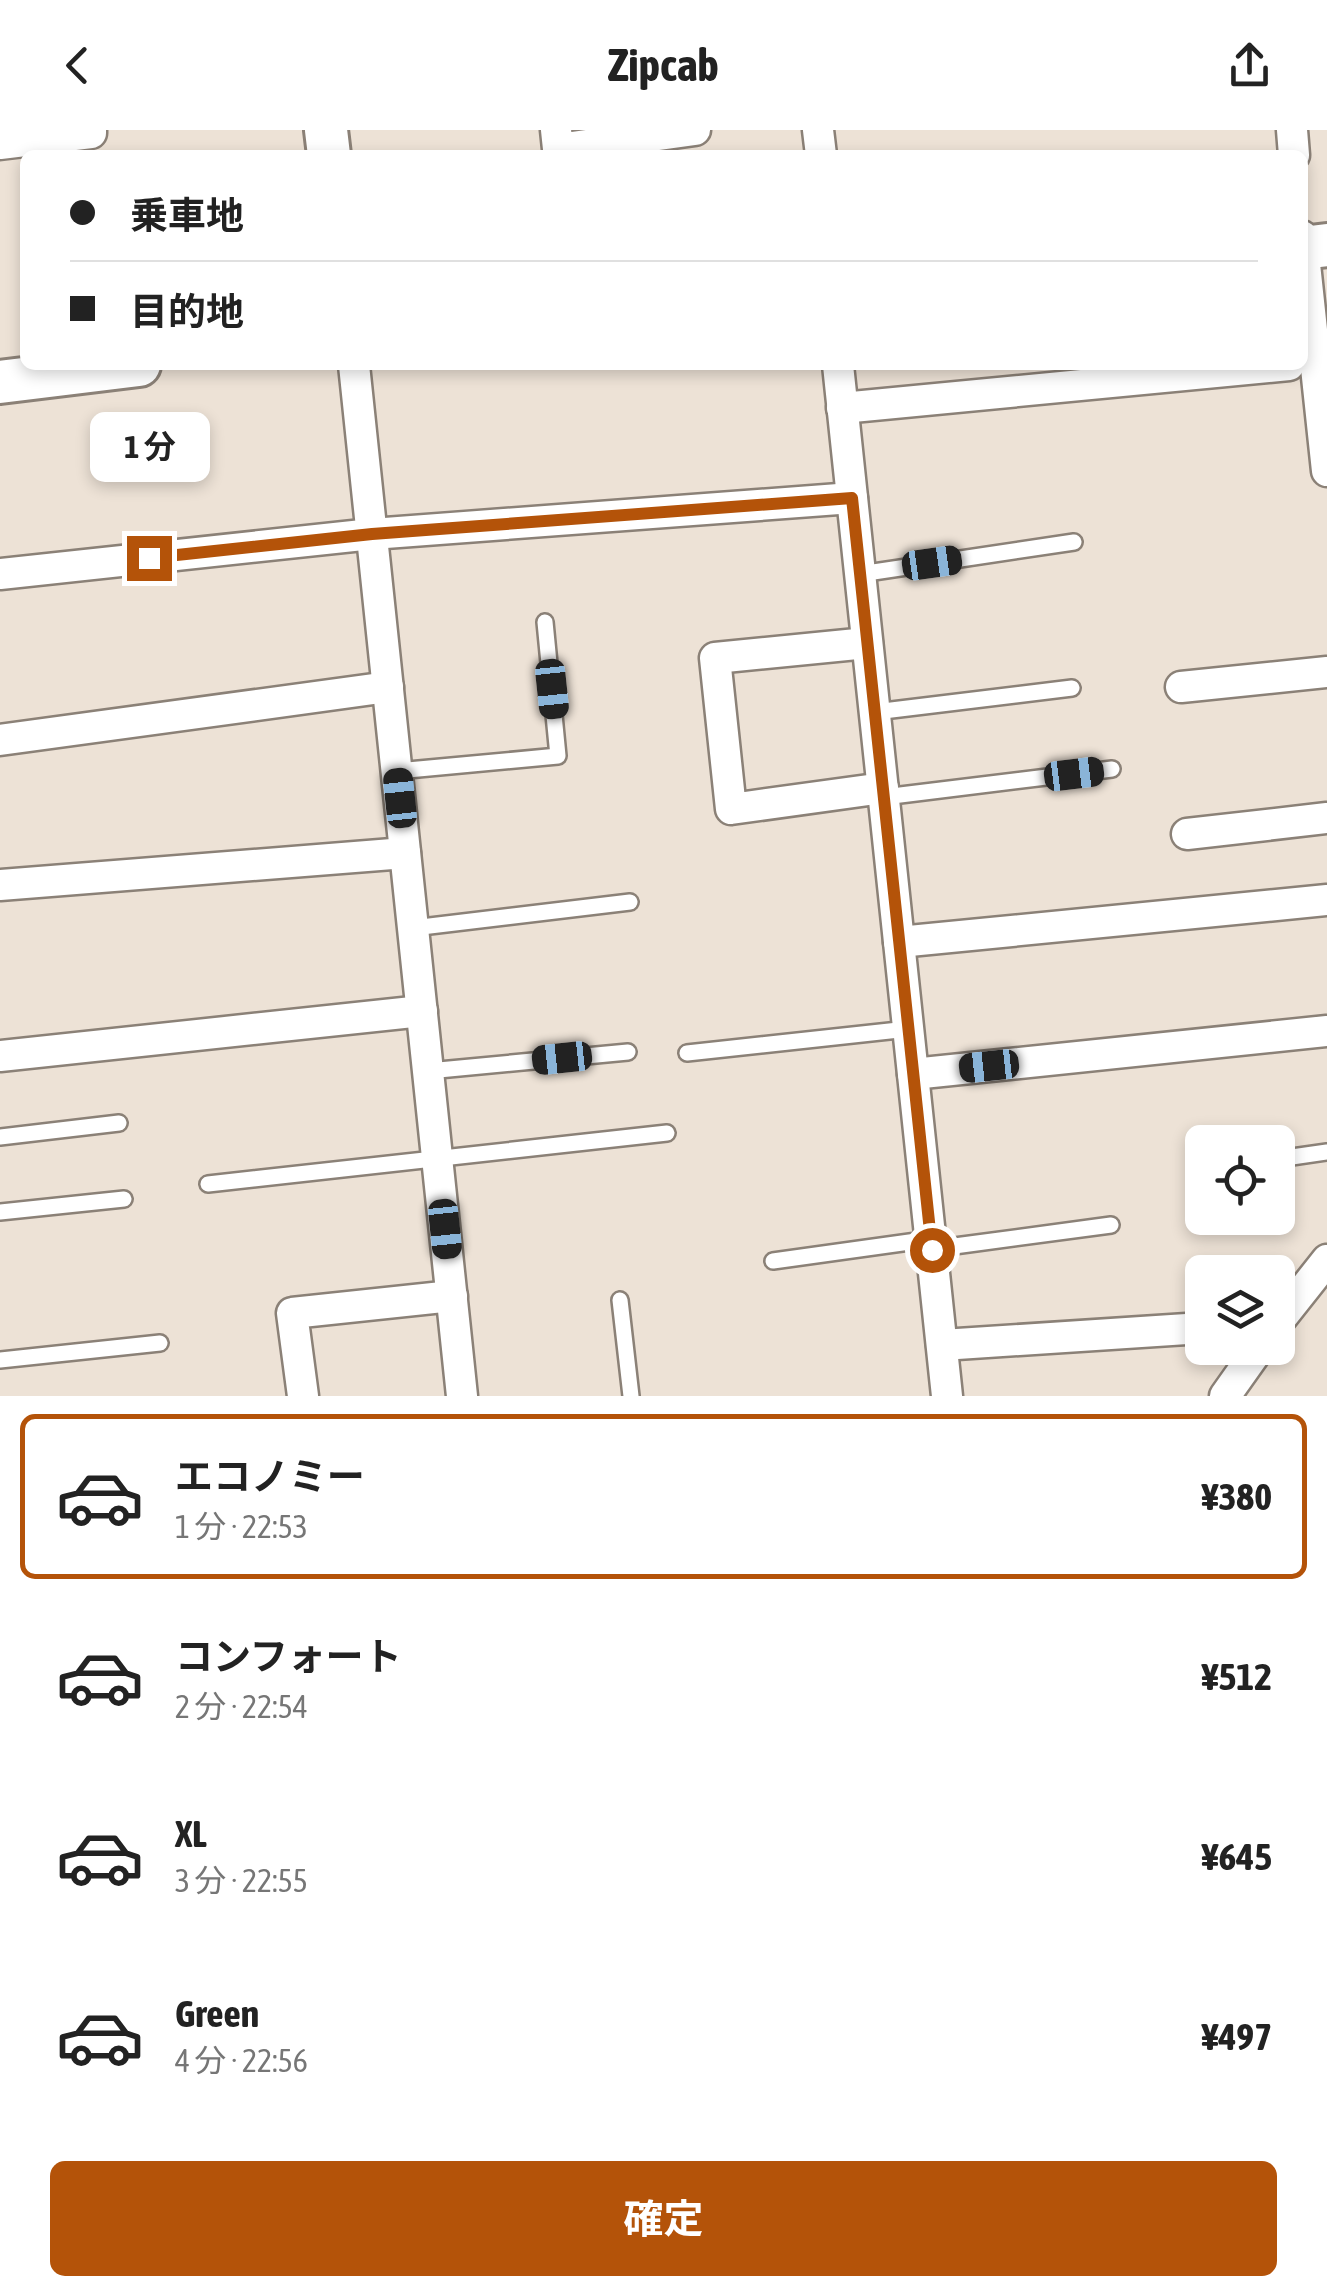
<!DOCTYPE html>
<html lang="ja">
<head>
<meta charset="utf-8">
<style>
	body { margin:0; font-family:"Asap Condensed","Noto Sans JP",sans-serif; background:#f6f6f6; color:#222; height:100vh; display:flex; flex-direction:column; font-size:38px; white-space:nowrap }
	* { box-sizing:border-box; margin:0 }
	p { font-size:32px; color:#767676 }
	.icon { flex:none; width:55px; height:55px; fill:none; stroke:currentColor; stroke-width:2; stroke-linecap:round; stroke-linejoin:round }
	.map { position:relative; height:1266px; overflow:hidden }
	.drawer { display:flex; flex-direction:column; background:#fff; flex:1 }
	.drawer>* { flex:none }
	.hud { position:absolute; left:20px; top:20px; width:1288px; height:220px; border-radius:15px; box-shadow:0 5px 15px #0003; display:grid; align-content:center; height:220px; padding:0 50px; background:#fff }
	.controls { position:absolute; left:1185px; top:995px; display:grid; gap:20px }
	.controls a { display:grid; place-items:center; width:110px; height:110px; border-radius:15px; background:#fff; box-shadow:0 5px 15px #0003; font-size:50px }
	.end { position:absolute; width:45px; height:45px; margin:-22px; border:12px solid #b45309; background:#fff; box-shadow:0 0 0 5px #fff }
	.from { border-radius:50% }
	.bubble { position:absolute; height:70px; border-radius:15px; background:#fff; box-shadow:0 5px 15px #0003; font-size:32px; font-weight:700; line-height:70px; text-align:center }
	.car { position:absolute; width:30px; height:60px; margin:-30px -15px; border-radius:12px; box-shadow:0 0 8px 2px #0007; background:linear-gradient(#222 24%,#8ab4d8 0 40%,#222 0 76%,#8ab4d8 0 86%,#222 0) }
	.hud b { display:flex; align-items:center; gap:35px; height:95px; font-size:38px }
	.hud b+b { border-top:2px solid #e0e0e0 }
	.hud i { width:25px; height:25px; background:#222 }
	ul { padding:18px 0 0; list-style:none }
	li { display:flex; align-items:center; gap:30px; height:165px; margin:0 20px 15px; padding:0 30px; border:5px solid transparent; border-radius:15px }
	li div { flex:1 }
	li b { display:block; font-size:38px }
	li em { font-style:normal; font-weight:700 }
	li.current { border-color:#b45309 }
	li>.icon { width:90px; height:90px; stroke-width:1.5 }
	.action { display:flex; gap:20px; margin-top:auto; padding:20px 50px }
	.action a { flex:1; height:115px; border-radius:15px; background:#b45309; color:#fff; font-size:40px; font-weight:700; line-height:115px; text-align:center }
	header { display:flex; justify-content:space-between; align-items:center; height:130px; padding:0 50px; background:#fff; font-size:45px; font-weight:700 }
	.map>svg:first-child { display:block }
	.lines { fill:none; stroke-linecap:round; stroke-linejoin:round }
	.lane-casing { stroke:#8b8177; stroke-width:20 }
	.street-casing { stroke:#8b8177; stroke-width:35 }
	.secondary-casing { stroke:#8b8177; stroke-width:48 }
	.lane { stroke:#fff; stroke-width:15 }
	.street { stroke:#fff; stroke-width:30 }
	.secondary { stroke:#fff; stroke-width:42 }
	.route { stroke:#b45309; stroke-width:12 }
</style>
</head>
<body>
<header><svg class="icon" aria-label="back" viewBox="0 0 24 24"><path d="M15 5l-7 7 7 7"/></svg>Zipcab<svg class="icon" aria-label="share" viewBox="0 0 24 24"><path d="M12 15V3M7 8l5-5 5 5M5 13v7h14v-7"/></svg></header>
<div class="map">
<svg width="1327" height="1266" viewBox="0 0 1327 1266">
	<rect width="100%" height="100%" fill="#ede2d6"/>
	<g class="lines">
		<g class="lane-casing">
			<g id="lane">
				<polyline points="860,444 1074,412"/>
				<polyline points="875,582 1072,558"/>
				<polyline points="397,641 558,626 545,492"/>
				<polyline points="884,667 1112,639"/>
				<polyline points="413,798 630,772"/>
				<polyline points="687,923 908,899"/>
				<polyline points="428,941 628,922"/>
				<polyline points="0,1007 119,993"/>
				<polyline points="1278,1029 1327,1022"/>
				<polyline points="208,1054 667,1003"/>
				<polyline points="0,1082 124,1069"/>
				<polyline points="932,1119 1111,1095"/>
				<polyline points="773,1131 931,1109"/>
				<polyline points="620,1170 631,1266"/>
				<polyline points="0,1230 160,1213"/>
			</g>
		</g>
		<g class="street-casing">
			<g id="street">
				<polyline points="556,0 558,19 695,0"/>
				<polyline points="818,0 821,25"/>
				<polyline points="1292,0 1294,25"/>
				<polyline points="0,14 91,3 91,0"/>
				<polyline points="1302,106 1327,341"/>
				<polyline points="354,235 462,1266"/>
				<polyline points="838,235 947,1266"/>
				<polyline points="842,278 1289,235"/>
				<polyline points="0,444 372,404 852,368"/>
				<polyline points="867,513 715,528 731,679 883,658"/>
				<polyline points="1181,557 1327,542"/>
				<polyline points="0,610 388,557"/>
				<polyline points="1187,704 1327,688"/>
				<polyline points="0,755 405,723"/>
				<polyline points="899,812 1327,770"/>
				<polyline points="0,926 422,881"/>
				<polyline points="913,944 1327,901"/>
				<polyline points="1278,1192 1327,1130"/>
				<polyline points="942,1215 1202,1198"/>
				<polyline points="303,1266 292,1183 452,1166"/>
				<polyline points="1225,1266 1259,1218"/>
			</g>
		</g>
		<g class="secondary-casing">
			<g id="secondary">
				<polyline points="326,0 329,25"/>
				<polyline points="1302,118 1327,115"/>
				<polyline points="0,252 139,235"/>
			</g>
		</g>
		<use href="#lane" class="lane"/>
		<use href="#street" class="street"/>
		<use href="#secondary" class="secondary"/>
	</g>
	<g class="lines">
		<polyline class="route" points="149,428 372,404 852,368 932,1120"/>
	</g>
</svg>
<div class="controls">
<a><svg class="icon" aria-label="locate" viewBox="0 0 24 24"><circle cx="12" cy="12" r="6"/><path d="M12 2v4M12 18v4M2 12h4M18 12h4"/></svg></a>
<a><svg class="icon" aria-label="layers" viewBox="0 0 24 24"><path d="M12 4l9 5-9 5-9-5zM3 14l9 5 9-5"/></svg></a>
</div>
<i class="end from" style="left:932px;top:1120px"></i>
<i class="end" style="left:149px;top:428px"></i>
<div class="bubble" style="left:90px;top:282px;width:120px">1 分</div>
<i class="car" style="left:932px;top:433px;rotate:82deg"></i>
<i class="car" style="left:552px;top:559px;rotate:174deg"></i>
<i class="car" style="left:1074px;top:644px;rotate:83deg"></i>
<i class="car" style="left:400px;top:668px;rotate:354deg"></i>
<i class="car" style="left:562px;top:928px;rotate:264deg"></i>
<i class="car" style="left:989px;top:936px;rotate:264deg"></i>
<i class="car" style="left:445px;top:1099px;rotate:174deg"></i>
<div class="hud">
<b><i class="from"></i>乗車地</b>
<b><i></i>目的地</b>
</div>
</div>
<section class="drawer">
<ul>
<li class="current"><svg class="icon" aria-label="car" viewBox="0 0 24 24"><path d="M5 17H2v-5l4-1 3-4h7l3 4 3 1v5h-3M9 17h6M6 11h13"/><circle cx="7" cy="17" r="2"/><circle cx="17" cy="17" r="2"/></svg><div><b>エコノミー</b><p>1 分 · 22:53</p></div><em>¥380</em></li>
<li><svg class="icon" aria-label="car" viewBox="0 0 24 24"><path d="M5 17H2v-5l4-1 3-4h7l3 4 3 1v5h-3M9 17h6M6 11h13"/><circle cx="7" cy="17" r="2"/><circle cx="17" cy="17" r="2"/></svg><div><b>コンフォート</b><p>2 分 · 22:54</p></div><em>¥512</em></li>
<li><svg class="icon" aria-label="car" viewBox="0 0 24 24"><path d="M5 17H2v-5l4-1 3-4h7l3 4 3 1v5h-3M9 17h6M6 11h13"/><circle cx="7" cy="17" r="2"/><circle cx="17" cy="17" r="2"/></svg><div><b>XL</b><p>3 分 · 22:55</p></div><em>¥645</em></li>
<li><svg class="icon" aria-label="car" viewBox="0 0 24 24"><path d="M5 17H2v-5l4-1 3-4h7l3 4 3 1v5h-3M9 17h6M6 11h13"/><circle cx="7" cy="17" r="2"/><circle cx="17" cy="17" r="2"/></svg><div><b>Green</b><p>4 分 · 22:56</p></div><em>¥497</em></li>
</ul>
<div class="action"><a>確定</a></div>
</section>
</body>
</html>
